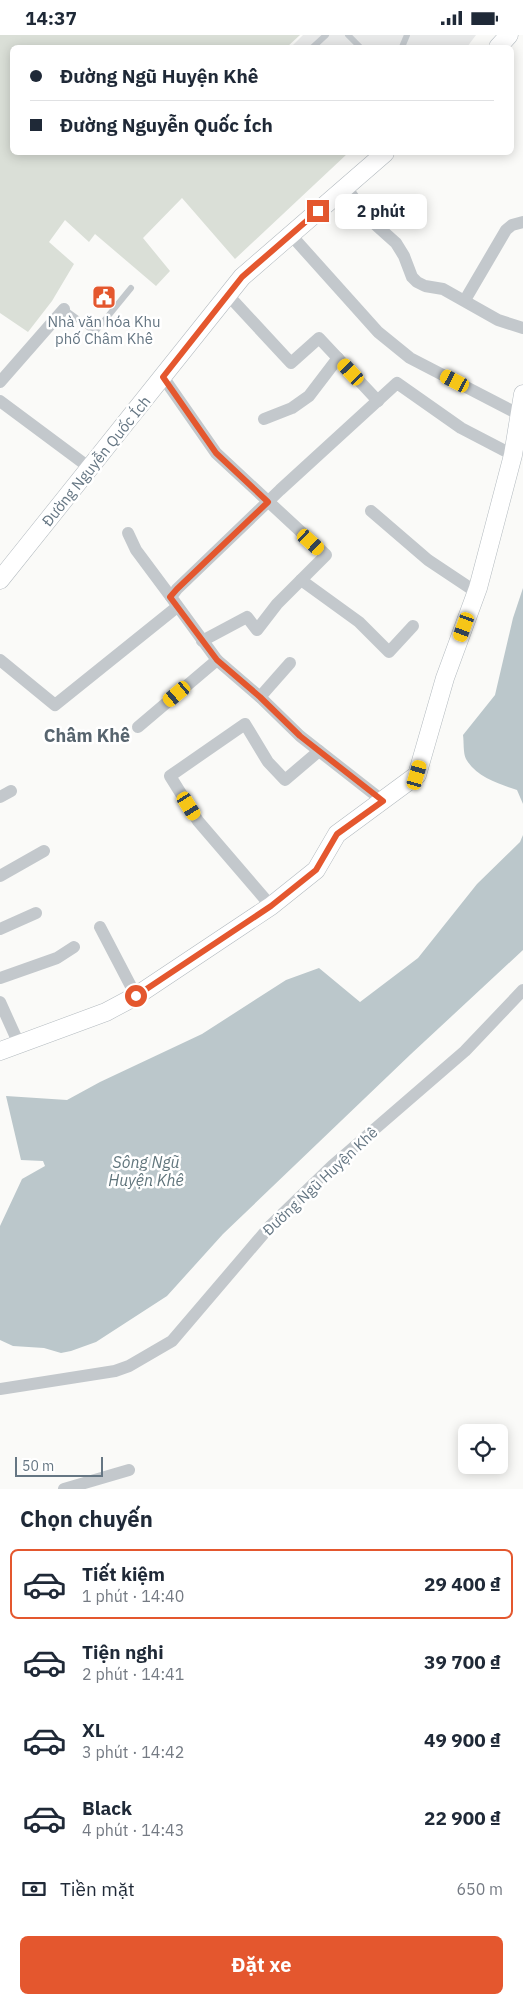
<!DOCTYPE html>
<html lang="vi">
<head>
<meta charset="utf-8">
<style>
	body { margin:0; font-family:"IBM Plex Sans",sans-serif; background:#f2f2f3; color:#1f2937; height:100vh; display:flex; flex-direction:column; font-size:19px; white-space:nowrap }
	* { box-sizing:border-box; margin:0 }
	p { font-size:16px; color:#747a83 }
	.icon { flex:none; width:28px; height:28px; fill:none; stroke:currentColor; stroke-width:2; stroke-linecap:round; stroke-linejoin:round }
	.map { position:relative; height:1454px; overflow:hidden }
	.drawer { display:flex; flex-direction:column; background:#fff; flex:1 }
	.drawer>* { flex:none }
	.banner { position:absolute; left:10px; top:10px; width:504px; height:110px; border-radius:8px; box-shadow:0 2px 12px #0003; display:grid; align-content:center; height:110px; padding:0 20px; background:#fff }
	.tools { position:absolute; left:458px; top:1389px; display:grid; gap:10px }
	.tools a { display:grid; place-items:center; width:50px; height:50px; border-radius:8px; background:#fff; box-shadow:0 2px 12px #0003; font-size:25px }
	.scale { position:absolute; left:15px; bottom:12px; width:88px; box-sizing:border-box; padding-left:5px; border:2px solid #657683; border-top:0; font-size:14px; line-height:18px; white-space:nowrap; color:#657683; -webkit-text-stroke:4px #fff; paint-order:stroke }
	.end { position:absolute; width:22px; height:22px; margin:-11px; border:6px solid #e4572e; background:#fff; box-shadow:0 0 0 2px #fff }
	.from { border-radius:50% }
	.bubble { position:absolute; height:35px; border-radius:8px; background:#fff; box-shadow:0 2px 12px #0003; font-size:16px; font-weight:700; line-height:35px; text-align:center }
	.car { position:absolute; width:15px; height:30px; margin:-15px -8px; border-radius:6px; box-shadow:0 0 4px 1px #0007; background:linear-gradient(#f5c518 24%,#345 0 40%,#f5c518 0 76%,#345 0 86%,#f5c518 0) }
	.banner b { display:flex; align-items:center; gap:18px; height:48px; font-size:19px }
	.banner b+b { border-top:1px solid #e0e1e3 }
	.banner i { width:12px; height:12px; background:#1f2937 }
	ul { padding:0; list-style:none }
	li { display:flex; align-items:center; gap:15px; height:70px; margin:0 10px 8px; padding:0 10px; border:2px solid transparent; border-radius:8px }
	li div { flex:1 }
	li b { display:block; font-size:19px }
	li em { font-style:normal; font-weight:700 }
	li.on { border-color:#e4572e }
	li>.icon { width:45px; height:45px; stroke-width:1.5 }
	h2 { padding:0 20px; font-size:22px; line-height:60px }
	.pay { display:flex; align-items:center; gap:12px; height:55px; padding:0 20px; font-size:19px }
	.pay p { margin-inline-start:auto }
	.action { display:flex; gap:10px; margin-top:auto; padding:10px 20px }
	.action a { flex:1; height:58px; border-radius:8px; background:#e4572e; color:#fff; font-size:20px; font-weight:700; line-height:58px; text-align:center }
	.status { display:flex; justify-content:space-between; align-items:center; height:35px; padding:0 25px; background:#fff; direction:ltr }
	.status svg { height:14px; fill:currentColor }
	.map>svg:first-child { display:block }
	.built { fill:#e8e9e9 }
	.green { fill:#dadfd7 }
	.water { fill:#bbc7cb }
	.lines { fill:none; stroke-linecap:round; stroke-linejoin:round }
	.secondary-casing { stroke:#b3babf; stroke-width:19 }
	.lane { stroke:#c3c8cc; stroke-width:6 }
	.street { stroke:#c3c8cc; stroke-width:12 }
	.secondary { stroke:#fff; stroke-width:18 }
	.route { stroke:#e4572e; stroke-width:6 }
	.labels { text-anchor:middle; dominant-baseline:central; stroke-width:5; stroke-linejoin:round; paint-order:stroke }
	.poi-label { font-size:15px; fill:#657683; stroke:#fff }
	.street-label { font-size:15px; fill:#657683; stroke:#fff }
	.water-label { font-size:16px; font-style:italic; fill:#60757c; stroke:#fff }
	.quarter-label { font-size:18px; font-weight:bold; fill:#57646e; stroke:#fff }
</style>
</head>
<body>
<div class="status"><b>14:37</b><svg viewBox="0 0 49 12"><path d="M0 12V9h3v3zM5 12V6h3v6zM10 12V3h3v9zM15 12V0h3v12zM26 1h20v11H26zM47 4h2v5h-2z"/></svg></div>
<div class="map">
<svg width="523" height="1454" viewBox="0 0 523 1454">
	<rect width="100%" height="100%" fill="#fafaf8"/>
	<polygon class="built" points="303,0 476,0 467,12 291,12"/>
	<polygon class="green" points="0,0 300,0 287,12 12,12 12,118 347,119 235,224 182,163 143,203 170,236 156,251 95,199 89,207 65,185 49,207 74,229 52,266 28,297 0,278"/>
	<g class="water">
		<path d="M523,553V769L517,755C499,749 476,742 466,724C463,718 464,707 463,700L495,660L513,583Z"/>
		<polygon points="523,800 523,915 411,1019 223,1199 167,1261 96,1307 71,1316 61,1318 44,1313 13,1311 0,1305 0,1191 22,1144 45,1131 43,1126 21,1125 6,1061 67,1065 100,1047 202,999 286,945 319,933 360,967 418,923 477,849 520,807"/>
	</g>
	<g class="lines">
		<g class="secondary-casing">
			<g id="secondary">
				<polyline points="498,12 509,0"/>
				<polyline points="0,545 242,242 385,118"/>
				<polyline points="0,1016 106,977 136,961 271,871 316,835 337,799 417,740 445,643 478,553 513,420 523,359"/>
			</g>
		</g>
		<g class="lane">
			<polyline points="348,0 360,12"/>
			<polyline points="313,12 326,0"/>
			<polyline points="402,12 407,0"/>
			<polyline points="64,274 95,297 131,253"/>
		</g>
		<g class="street">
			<polyline points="346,152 367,182 396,208 404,221 412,242 417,247 425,251 443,254 498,285 523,293"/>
			<polyline points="291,200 378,297 410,323 520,380"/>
			<polyline points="228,260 291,328 319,303 378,366"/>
			<polyline points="465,265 506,195 512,190 523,187"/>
			<polyline points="163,342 216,418 326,520 301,545 359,587 389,617 413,591"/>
			<polyline points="0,347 64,274"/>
			<polyline points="0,366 90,433"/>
			<polyline points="264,384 292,373 309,361 338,323"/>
			<polyline points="371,476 428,525 476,557"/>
			<polyline points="128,498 136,515 171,562"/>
			<polyline points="202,606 247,582 257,595 277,569 301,545"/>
			<polyline points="0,625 55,670 177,572"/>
			<polyline points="260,662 290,628"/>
			<polyline points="138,692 217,625"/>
			<polyline points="0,762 11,756"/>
			<polyline points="383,766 300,701 260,662 217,625 171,562 177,554 280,455 397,348 461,393 513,420"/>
			<polyline points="0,841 44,816"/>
			<polyline points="271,871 198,786 170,741 245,689 268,727 285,745 319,716"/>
			<polyline points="100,892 136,961"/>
			<polyline points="0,894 36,878"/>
			<polyline points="0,943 57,923 74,912"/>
			<polyline points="0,967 19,1009"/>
			<polyline points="0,1354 115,1336 129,1331 172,1306 271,1190 332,1131 465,1016 523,955"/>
			<polyline points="64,1454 129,1435"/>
		</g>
		<use href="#secondary" class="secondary"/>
	</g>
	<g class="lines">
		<polyline class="route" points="136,961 271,871 316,835 337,799 383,766 300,701 260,662 217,625 170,562 177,554 268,467 216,418 163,342 242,242 318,176"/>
	</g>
	<defs>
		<g id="civic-square" transform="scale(1.25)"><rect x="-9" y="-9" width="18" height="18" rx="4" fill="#e4572e" stroke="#fff"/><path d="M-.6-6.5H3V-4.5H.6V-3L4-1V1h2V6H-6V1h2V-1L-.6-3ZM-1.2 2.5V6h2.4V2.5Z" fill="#fff"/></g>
	</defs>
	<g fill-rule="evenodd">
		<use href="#civic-square" x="104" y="262"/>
	</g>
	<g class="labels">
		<g class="poi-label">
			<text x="104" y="286">Nhà văn hóa Khu<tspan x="104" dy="17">phố Châm Khê</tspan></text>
		</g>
		<g class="street-label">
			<text transform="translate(96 426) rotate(-51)">Đường Nguyễn Quốc Ích</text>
			<text transform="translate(320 1146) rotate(-43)">Đường Ngũ Huyện Khê</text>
		</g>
		<g class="water-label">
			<text x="146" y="1127">Sông Ngũ<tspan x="146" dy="18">Huyện Khê</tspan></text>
		</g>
		<g class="quarter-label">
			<text x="87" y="700">Châm Khê</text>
		</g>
	</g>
</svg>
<div class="tools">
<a><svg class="icon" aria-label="locate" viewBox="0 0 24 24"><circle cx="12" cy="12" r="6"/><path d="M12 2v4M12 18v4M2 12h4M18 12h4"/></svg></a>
</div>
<div class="scale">50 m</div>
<i class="end from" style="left:136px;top:961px"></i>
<i class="end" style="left:318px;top:176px"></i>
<div class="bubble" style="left:335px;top:159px;width:92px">2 phút</div>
<i class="car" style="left:351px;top:337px;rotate:317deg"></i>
<i class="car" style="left:455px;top:346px;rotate:297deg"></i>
<i class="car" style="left:311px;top:507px;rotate:132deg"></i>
<i class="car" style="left:464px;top:592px;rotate:200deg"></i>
<i class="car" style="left:177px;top:659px;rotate:230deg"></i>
<i class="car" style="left:417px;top:740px;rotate:16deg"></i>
<i class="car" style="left:189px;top:771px;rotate:148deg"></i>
<div class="banner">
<b><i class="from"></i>Đường Ngũ Huyện Khê</b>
<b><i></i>Đường Nguyễn Quốc Ích</b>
</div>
</div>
<section class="drawer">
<h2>Chọn chuyến</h2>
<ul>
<li class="on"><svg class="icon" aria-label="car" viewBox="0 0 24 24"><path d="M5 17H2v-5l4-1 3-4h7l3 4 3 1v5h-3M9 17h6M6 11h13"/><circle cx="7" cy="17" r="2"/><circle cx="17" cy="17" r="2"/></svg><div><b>Tiết kiệm</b><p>1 phút · 14:40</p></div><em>29 400 ₫</em></li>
<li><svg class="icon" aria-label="car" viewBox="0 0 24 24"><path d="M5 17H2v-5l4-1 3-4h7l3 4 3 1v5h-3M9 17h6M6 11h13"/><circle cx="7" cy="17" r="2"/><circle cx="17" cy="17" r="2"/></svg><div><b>Tiện nghi</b><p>2 phút · 14:41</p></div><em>39 700 ₫</em></li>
<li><svg class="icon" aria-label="car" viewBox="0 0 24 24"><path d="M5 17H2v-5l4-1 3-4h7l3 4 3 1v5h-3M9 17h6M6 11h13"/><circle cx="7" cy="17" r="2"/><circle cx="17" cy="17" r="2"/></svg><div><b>XL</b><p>3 phút · 14:42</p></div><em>49 900 ₫</em></li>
<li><svg class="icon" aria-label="car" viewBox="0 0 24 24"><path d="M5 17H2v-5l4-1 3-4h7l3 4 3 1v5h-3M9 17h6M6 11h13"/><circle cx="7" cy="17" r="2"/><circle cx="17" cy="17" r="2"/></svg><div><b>Black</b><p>4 phút · 14:43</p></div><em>22 900 ₫</em></li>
</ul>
<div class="pay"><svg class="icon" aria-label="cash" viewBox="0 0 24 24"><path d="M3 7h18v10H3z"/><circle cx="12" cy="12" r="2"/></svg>Tiền mặt<p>650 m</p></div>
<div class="action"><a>Đặt xe</a></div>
</section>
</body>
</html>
